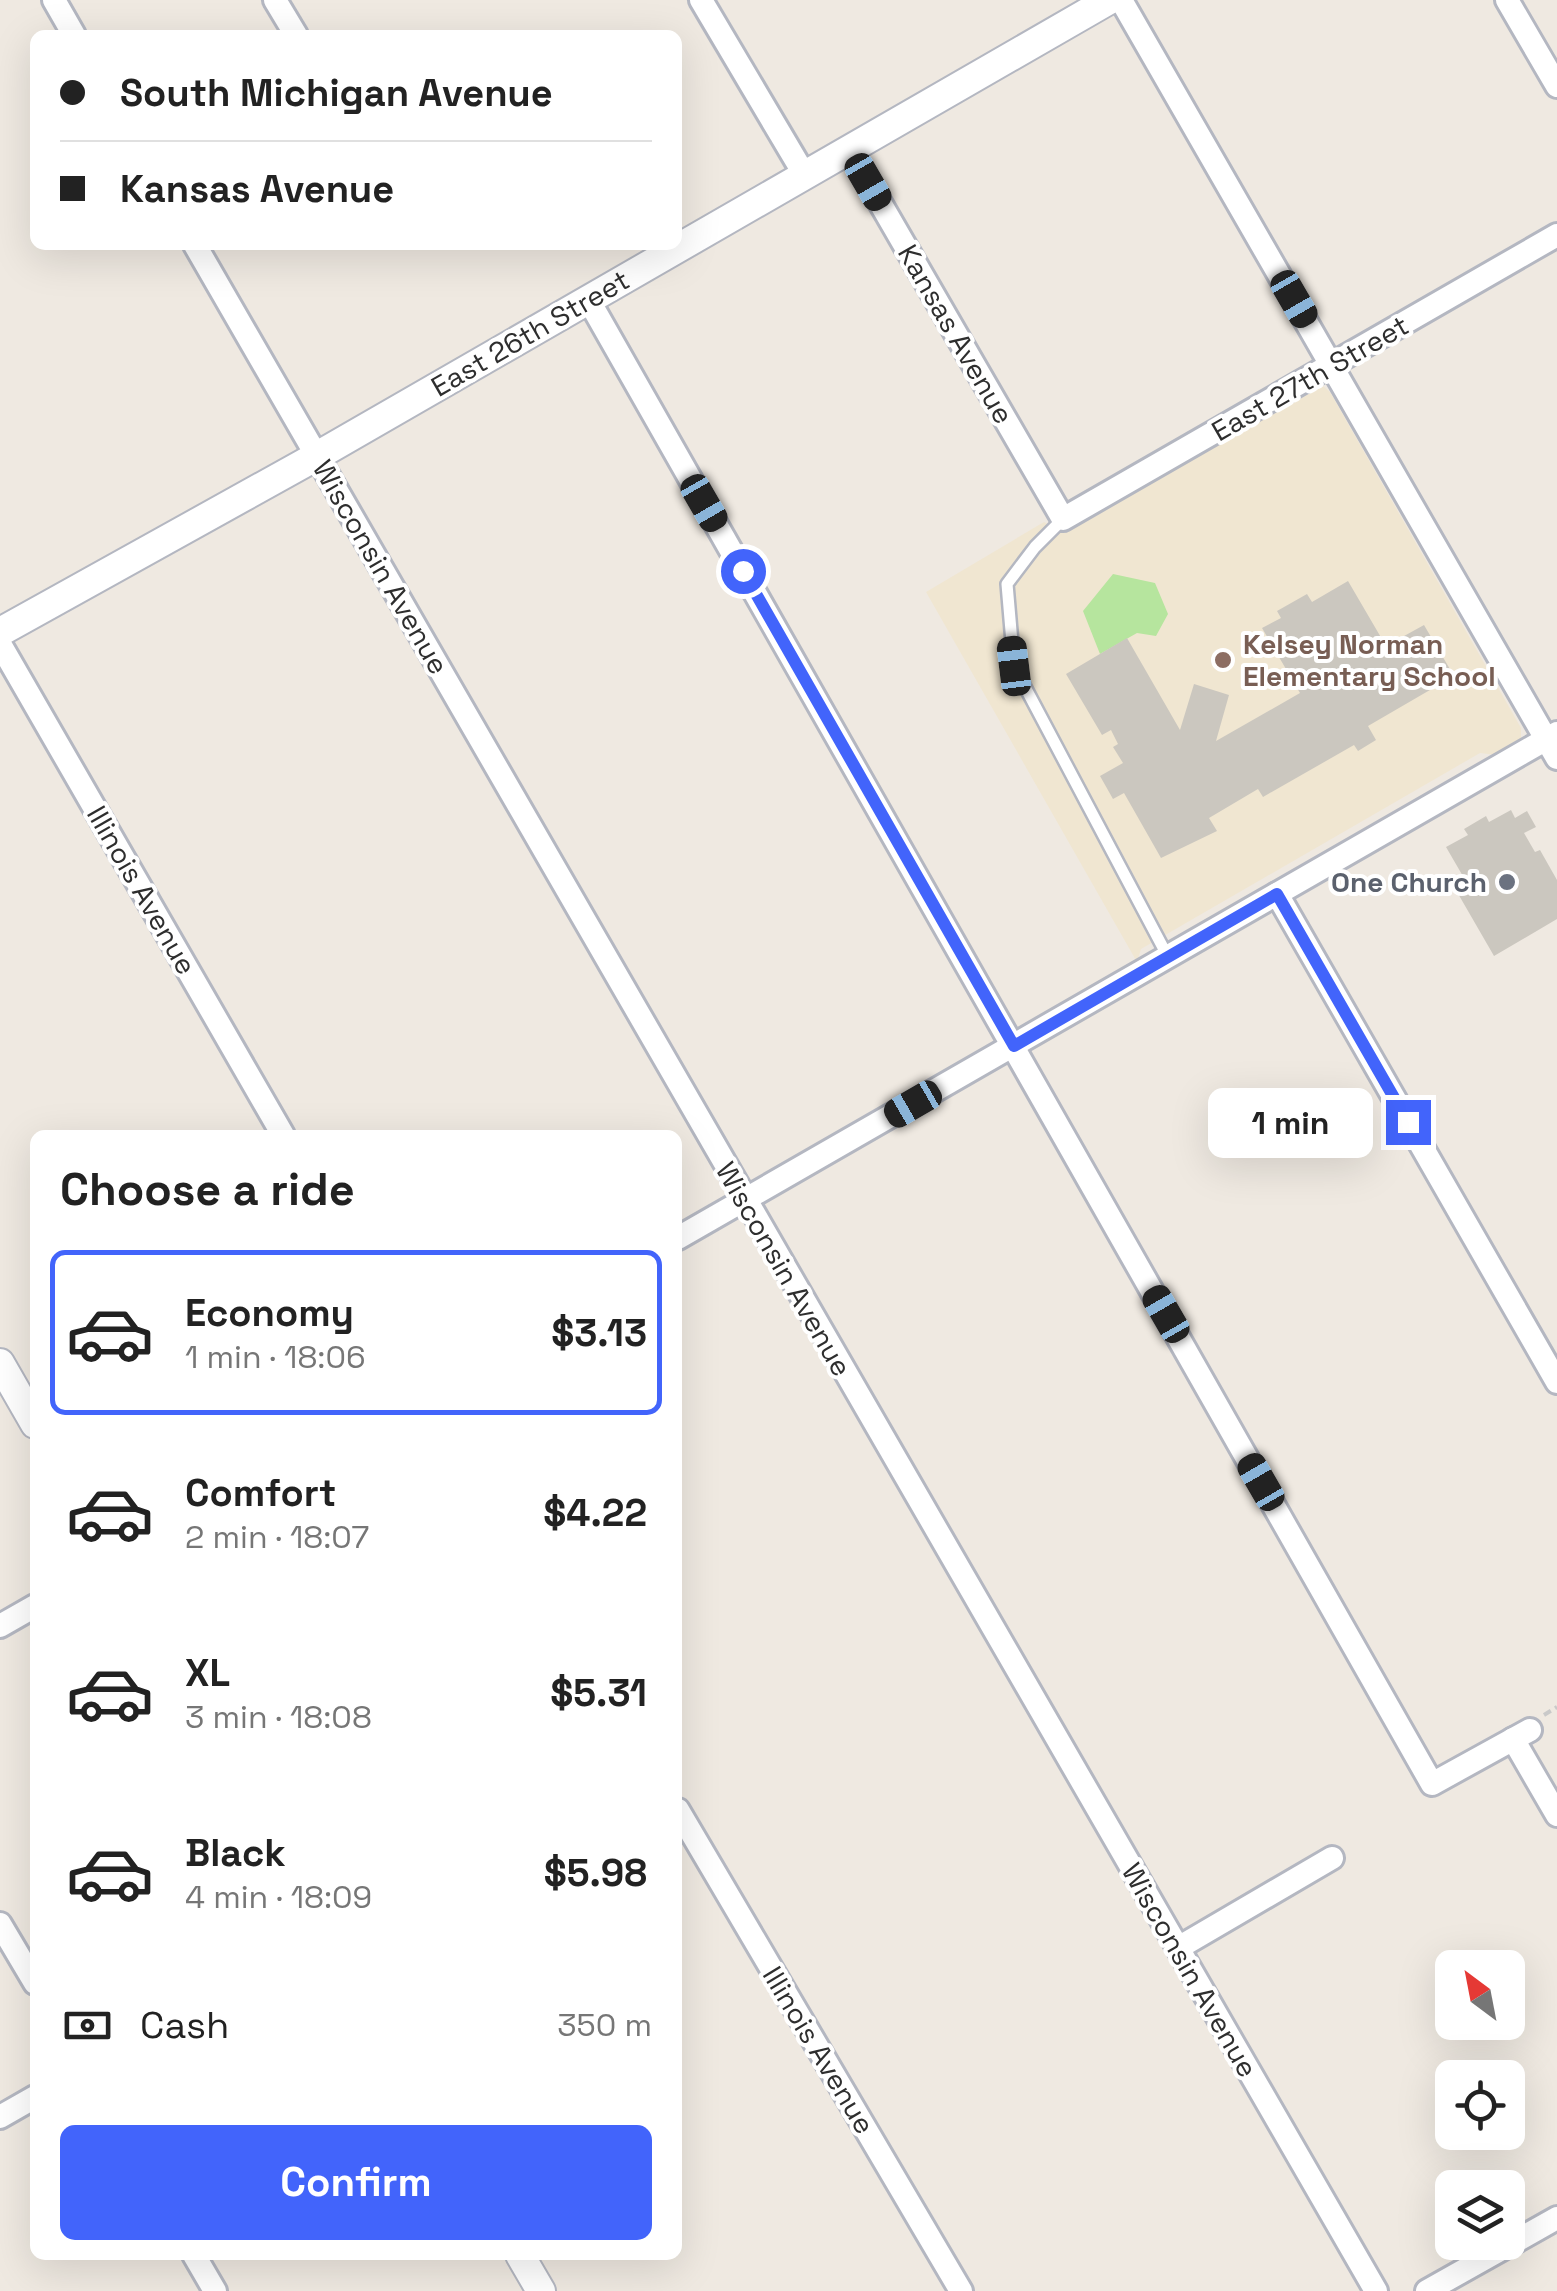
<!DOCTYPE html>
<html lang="en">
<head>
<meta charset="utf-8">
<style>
	body { margin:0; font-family:"Space Grotesk",sans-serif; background:#f6f6f6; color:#222; height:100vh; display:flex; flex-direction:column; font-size:38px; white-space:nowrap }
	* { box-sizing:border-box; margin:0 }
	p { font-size:32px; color:#767676 }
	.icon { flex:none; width:55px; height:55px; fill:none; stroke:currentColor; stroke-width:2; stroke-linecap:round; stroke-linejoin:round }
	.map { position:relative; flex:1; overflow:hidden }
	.drawer { position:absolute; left:30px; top:1130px; width:652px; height:1130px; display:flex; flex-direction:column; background:#fff; border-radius:15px; box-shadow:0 10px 40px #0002 }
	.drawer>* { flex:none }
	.hud { position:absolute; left:30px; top:30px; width:652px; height:220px; border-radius:15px; box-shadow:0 10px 40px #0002; display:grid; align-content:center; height:220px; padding:0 30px; background:#fff }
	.needle { width:65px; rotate:328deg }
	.buttons { position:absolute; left:1435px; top:1950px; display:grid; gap:20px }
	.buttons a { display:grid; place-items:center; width:90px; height:90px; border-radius:15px; background:#fff; box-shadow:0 10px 40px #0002; font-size:50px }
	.end { position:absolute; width:45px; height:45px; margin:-22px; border:12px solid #4264fb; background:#fff; box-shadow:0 0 0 5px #fff }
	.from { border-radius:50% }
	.bubble { position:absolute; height:70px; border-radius:15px; background:#fff; box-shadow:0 10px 40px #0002; font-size:32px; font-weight:600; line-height:70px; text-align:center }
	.car { position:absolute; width:30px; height:60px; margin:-30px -15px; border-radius:12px; box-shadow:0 0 8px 2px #0007; background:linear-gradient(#222 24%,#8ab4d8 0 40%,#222 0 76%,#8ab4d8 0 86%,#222 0) }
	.hud b { display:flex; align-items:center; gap:35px; height:95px; font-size:38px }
	.hud b+b { border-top:2px solid #e0e0e0 }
	.hud i { width:25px; height:25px; background:#222 }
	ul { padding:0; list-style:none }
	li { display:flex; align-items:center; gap:30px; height:165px; margin:0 20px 15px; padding:0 10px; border:5px solid transparent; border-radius:15px }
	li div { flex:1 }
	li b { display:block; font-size:38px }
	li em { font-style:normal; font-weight:600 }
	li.selected { border-color:#4264fb }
	li>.icon { width:90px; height:90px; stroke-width:1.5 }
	h2 { padding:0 30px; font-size:45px; line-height:120px }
	.pay { display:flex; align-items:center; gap:25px; height:110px; padding:0 30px; font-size:38px }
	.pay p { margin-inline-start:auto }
	.button { display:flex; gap:20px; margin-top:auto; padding:20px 30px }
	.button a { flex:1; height:115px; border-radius:15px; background:#4264fb; color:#fff; font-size:40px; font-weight:600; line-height:115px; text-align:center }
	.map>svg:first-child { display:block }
	.education { fill:#f0e6d1 }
	.green { fill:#b6e59e }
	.building { fill:#cbc7bf }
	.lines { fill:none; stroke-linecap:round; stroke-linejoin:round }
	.service-casing { stroke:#b4b7c1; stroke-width:16 }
	.minor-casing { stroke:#b4b7c1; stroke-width:28 }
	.tertiary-casing { stroke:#b4b7c1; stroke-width:32 }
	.path { stroke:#c9c9c9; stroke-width:4; stroke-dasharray:8 5; stroke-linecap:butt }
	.service { stroke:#fff; stroke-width:11 }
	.minor { stroke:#fff; stroke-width:22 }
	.tertiary { stroke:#fff; stroke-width:28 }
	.route { stroke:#4264fb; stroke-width:12 }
	.education-dot { fill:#8d6e63; stroke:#fff; stroke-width:4 }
	.worship-dot { fill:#6b7280; stroke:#fff; stroke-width:4 }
	.labels { text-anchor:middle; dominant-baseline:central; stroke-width:8; stroke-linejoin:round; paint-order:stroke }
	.street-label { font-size:28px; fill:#2e2e2e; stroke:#fff }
	.education-label { font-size:28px; font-weight:bold; fill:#785e54; stroke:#fff; text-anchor:start }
	.worship-label { font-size:28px; font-weight:bold; fill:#5b616d; stroke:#fff; text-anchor:end }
</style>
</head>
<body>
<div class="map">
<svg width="1557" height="2291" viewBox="0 0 1557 2291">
	<rect width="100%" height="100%" fill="#efe9e1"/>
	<polygon class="education" points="1323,386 1330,392 1521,728 1521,738 1519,743 1497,755 1480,753 1141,949 1137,962 926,592 1044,522 1059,530 1070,528"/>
	<polygon class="green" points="1113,574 1155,583 1168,614 1156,636 1137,633 1100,654 1083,611"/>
	<g class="building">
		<polygon points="1348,581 1386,646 1424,625 1454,676 1368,726 1376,740 1358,751 1354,745 1263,797 1258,789 1209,818 1217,831 1161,858 1124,793 1113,799 1100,776 1123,763 1113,747 1118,744 1111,730 1102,735 1066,674 1127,638 1180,730 1194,684 1229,695 1216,741 1300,693 1262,628 1281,618 1277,611 1307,594 1312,602"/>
		<polygon points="1511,810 1515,818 1527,811 1536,827 1524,833 1535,852 1540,850 1557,880 1557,919 1494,956 1453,885 1464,878 1446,847 1468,835 1464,829 1486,816 1489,822"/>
	</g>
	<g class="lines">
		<g class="service-casing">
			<polyline id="service" points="1063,519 1035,547 1007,584 1014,666 1168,957"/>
		</g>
		<g class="minor-casing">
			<g id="minor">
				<polyline points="54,0 74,35"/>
				<polyline points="275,0 296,35"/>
				<polyline points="701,0 804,174"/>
				<polyline points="1121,0 1557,758"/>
				<polyline points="1507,0 1557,86"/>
				<polyline points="849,149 1063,519 1557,235"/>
				<polyline points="195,245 1376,2291"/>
				<polyline points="588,299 1432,1784 1530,1730"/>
				<polyline points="0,644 283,1135"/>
				<polyline points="1277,894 1557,1382"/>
				<polyline points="678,1238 1557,733"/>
				<polyline points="0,1626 35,1606"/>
				<polyline points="1513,1739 1557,1815"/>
				<polyline points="678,1810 961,2291"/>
				<polyline points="0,1924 35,1983"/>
				<polyline points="1178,1948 1332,1858"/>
				<polyline points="0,2117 35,2097"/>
				<polyline points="194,2255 215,2291"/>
				<polyline points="1427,2291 1557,2218"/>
			</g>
		</g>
		<g class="tertiary-casing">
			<g id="tertiary">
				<polyline points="0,632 317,456 1109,0"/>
				<polyline points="0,1363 35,1424"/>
				<polyline points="520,2255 541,2291"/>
			</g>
		</g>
		<polyline class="path" points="1544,1715 1557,1707"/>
		<use href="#service" class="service"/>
		<use href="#minor" class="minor"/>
		<use href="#tertiary" class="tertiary"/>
	</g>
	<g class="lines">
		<polyline class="route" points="743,571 1014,1046 1277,894 1408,1122"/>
	</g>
	<circle class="education-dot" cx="1223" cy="660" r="10"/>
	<circle class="worship-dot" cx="1507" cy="882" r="10"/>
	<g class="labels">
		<g class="street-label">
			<text transform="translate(530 333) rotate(-30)">East 26th Street</text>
			<text transform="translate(956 334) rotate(60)">Kansas Avenue</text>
			<text transform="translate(1310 378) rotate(-30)">East 27th Street</text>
			<text transform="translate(381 567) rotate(60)">Wisconsin Avenue</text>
			<text transform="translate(142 890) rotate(60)">Illinois Avenue</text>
			<text transform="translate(784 1269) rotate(60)">Wisconsin Avenue</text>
			<text transform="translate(1190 1970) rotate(60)">Wisconsin Avenue</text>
			<text transform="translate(819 2050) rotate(59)">Illinois Avenue</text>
		</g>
		<g class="education-label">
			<text x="1243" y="644">Kelsey Norman<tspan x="1243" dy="32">Elementary School</tspan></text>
		</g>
		<g class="worship-label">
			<text x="1487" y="882">One Church</text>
		</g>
	</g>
</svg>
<div class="buttons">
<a><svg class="needle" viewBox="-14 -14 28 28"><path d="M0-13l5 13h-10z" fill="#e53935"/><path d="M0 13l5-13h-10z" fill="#767676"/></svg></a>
<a><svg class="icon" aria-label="locate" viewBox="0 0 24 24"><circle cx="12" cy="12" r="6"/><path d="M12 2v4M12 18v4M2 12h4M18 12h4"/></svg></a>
<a><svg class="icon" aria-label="layers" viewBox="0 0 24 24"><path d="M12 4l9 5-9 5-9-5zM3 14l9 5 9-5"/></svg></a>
</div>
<i class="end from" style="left:743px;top:571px"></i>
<i class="end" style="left:1408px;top:1122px"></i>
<div class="bubble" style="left:1208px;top:1088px;width:165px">1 min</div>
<i class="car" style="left:868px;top:182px;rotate:150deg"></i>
<i class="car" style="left:1294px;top:299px;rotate:150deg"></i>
<i class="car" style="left:704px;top:503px;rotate:150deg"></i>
<i class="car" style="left:1014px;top:666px;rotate:353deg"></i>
<i class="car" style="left:913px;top:1104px;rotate:240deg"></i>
<i class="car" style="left:1166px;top:1314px;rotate:330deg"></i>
<i class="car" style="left:1261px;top:1482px;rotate:330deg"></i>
<div class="hud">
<b><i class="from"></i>South Michigan Avenue</b>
<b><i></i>Kansas Avenue</b>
</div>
<section class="drawer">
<h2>Choose a ride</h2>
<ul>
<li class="selected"><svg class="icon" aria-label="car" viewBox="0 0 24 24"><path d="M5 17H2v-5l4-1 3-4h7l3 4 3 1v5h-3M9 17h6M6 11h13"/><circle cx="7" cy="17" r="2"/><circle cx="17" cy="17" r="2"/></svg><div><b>Economy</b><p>1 min · 18:06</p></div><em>$3.13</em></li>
<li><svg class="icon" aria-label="car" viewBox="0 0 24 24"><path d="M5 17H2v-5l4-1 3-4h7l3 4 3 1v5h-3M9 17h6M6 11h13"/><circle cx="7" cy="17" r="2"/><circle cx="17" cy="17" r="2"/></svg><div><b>Comfort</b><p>2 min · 18:07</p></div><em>$4.22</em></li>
<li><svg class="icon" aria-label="car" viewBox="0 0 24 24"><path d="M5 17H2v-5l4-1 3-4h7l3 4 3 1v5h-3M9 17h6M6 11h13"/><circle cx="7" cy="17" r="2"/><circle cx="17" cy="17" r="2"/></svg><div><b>XL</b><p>3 min · 18:08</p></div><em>$5.31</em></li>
<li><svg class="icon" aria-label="car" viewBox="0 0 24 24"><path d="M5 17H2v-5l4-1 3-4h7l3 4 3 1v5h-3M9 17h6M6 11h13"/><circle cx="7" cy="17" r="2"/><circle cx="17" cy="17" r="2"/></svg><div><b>Black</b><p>4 min · 18:09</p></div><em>$5.98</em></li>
</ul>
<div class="pay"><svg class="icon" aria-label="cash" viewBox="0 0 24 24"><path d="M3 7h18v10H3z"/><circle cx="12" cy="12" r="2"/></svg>Cash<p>350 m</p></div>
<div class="button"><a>Confirm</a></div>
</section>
</div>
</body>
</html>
